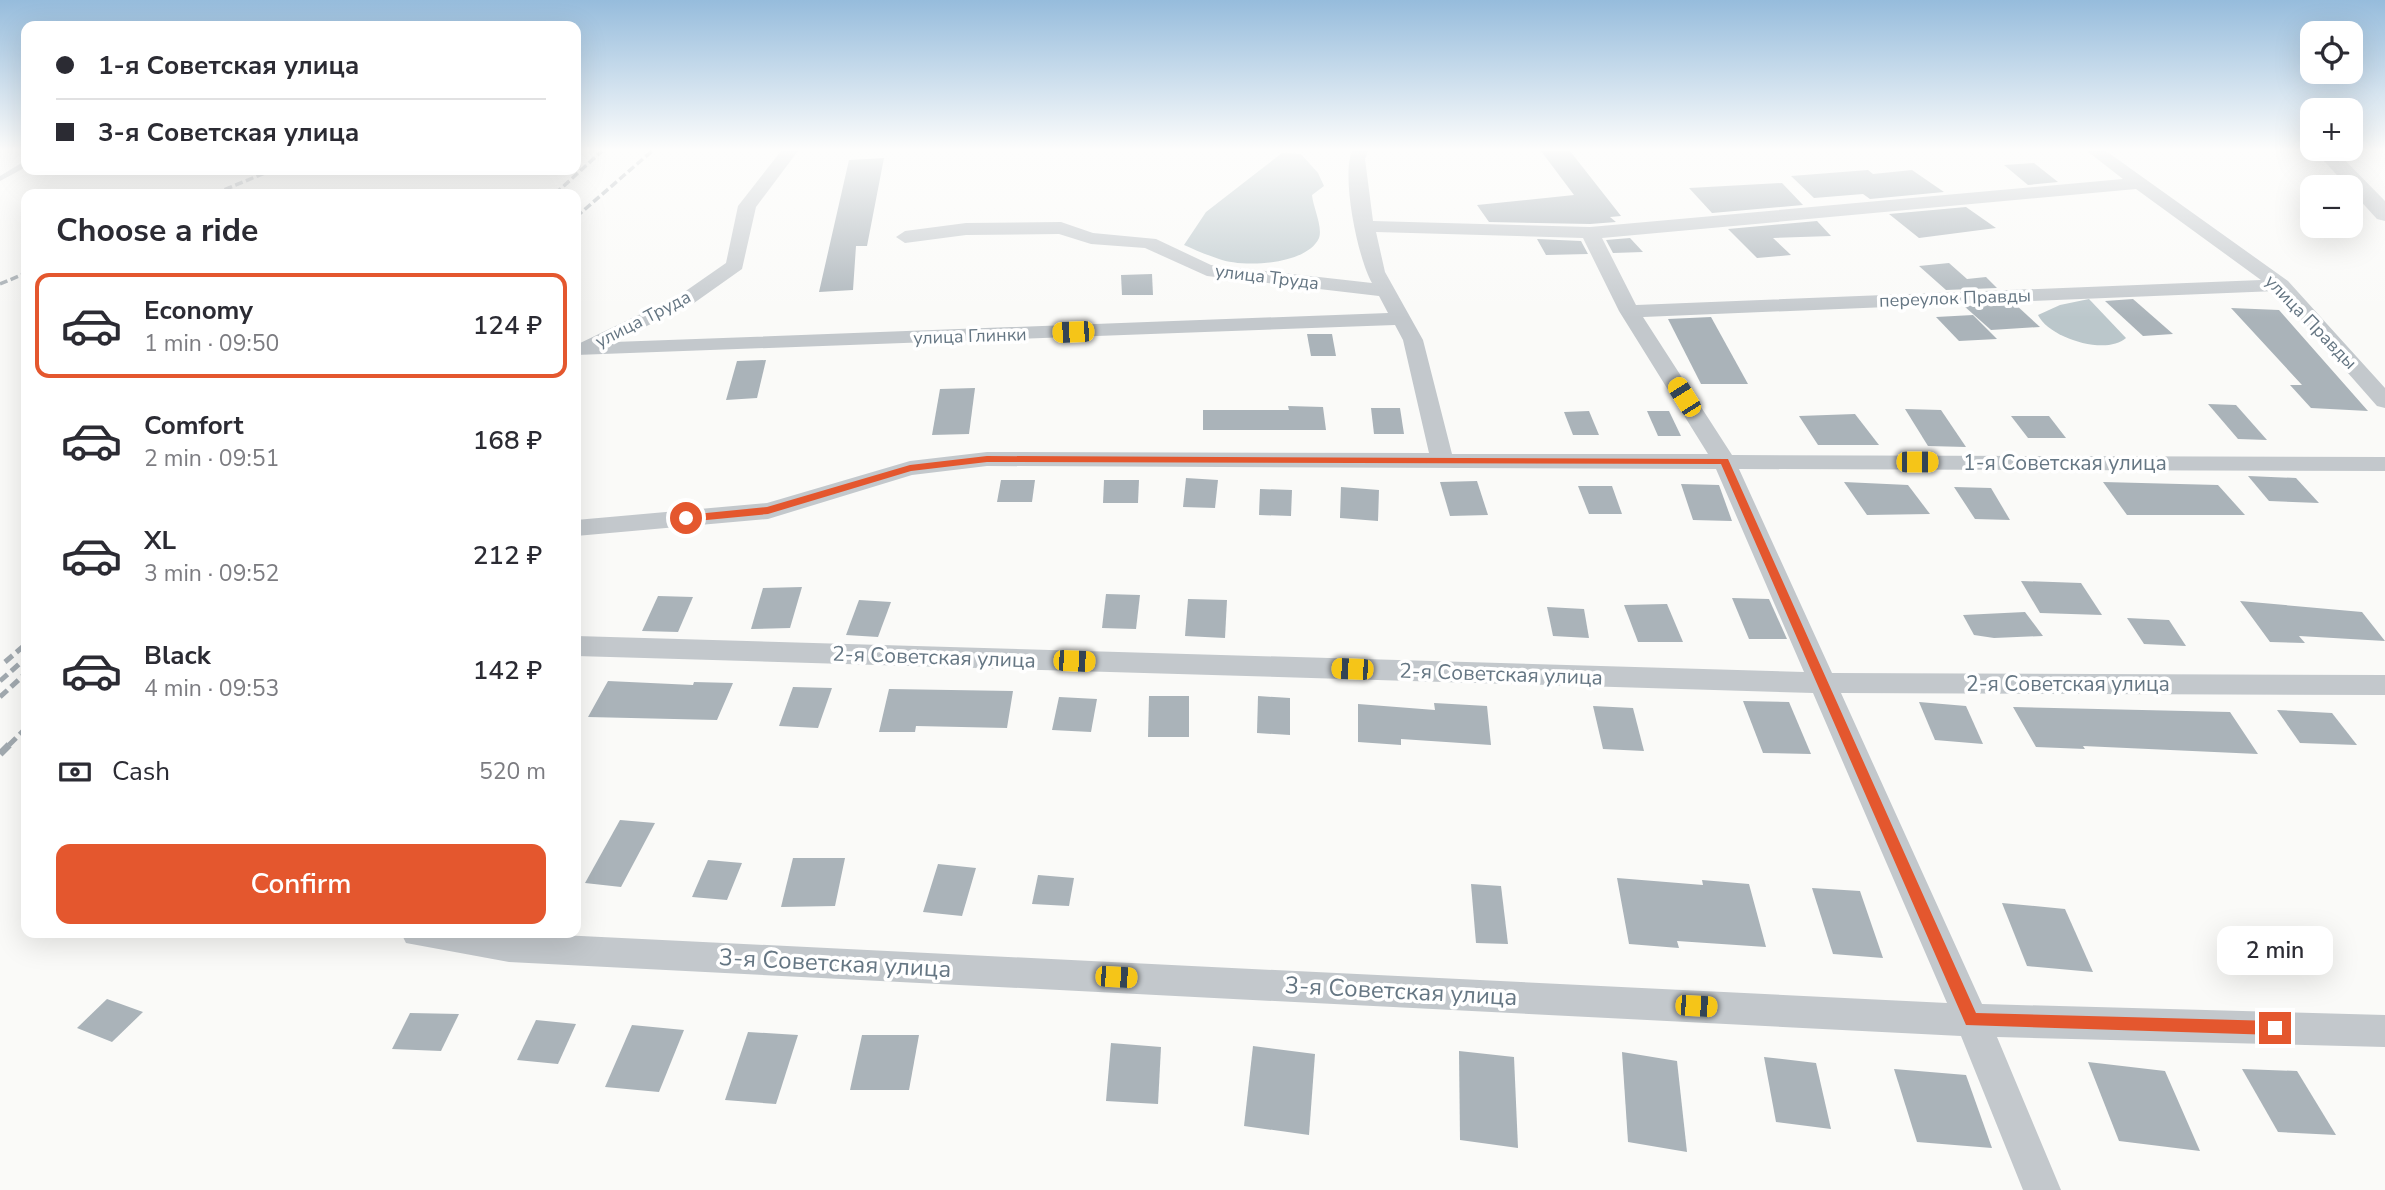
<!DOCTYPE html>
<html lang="en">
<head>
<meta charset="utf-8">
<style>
	body { margin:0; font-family:"Nunito Sans",sans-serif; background:#f7f7f7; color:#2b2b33; height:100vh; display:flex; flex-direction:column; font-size:26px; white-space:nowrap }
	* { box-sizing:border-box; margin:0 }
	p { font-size:23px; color:#7c7c81 }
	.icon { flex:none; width:38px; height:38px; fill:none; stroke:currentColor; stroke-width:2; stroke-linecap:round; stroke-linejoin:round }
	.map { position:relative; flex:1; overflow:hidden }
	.details { position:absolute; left:21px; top:189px; width:560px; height:749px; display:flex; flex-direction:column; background:#fff; border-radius:14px; box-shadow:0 7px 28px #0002 }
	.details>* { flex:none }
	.top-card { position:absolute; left:21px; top:21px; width:560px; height:154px; border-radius:14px; box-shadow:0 7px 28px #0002; display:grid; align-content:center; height:154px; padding:0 35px; background:#fff }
	.controls { position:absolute; left:2300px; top:21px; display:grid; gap:14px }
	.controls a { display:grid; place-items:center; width:63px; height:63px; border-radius:14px; background:#fff; box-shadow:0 7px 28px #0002; font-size:35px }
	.end { position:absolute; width:32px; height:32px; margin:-16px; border:9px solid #e4572e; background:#fff; box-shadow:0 0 0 4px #fff }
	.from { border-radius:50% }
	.bubble { position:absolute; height:49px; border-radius:14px; background:#fff; box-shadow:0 7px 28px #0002; font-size:23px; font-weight:600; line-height:49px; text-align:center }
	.car { position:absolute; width:21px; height:42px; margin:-21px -10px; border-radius:9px; box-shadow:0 0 5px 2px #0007; background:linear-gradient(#f5c518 24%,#345 0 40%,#f5c518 0 76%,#345 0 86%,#f5c518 0) }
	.top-card b { display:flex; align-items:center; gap:24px; height:66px; font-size:26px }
	.top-card b+b { border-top:2px solid #e1e1e2 }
	.top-card i { width:18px; height:18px; background:#2b2b33 }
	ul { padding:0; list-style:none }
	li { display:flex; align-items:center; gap:21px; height:105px; margin:0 14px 10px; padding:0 21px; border:4px solid transparent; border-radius:14px }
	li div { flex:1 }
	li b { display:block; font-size:26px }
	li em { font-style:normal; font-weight:600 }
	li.current { border-color:#e4572e }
	li>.icon { width:63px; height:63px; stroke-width:1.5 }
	h2 { padding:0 35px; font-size:32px; line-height:84px }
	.pay { display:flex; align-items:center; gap:18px; height:77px; padding:0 35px; font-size:26px }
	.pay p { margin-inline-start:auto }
	.button { display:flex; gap:14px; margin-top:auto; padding:14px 35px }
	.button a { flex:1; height:80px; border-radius:14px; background:#e4572e; color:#fff; font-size:28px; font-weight:600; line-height:80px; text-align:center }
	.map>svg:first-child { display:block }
	.water { fill:#bbc7cb }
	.building { fill:#aab3b9 }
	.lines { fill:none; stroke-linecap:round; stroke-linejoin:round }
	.service { fill:#c3c8cc; fill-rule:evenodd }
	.minor { fill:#c3c8cc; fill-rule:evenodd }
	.tertiary { fill:#c3c8cc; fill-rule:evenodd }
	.rail-far2 { stroke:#a2aab0; stroke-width:3.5; stroke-dasharray:8 3.5; stroke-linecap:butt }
	.rail-far1 { stroke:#a2aab0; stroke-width:5; stroke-dasharray:10 5; stroke-linecap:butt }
	.rail { stroke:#a2aab0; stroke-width:7; stroke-dasharray:13 7; stroke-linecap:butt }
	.route { fill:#e4572e }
	.labels { text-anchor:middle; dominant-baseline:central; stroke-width:7; stroke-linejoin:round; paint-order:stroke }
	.far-street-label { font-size:18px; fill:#657683; stroke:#fff }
	.street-label { font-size:21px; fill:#657683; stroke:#fff }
	.near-street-label { font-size:24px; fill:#657683; stroke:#fff }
</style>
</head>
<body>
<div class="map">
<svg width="2385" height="1190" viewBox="0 0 2385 1190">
	<rect width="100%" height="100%" fill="#fafaf8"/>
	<g class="water">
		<path d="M1282,153L1301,154L1318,173L1324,186L1312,195C1313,207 1323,227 1319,238C1307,265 1243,268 1219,259C1207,255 1195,250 1184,245L1206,212Z"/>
		<path d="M2089,299L2126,338C2106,356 2049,338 2038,315L2060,305Z"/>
	</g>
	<g class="building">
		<polygon points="1541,151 1570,151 1621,216 1610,217 1616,222 1590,224 1489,222 1477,205 1574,195"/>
		<polygon points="884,158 867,246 856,246 853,290 819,292 849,160"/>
		<polygon points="2034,163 2058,182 2028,185 2004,165"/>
		<polygon points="1868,170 1873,174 1912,170 1944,192 1870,199 1863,194 1814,198 1791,176"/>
		<polygon points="1782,183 1803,205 1712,213 1689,188"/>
		<polygon points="1966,207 1996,228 1919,238 1889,214"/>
		<polygon points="1817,221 1831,236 1773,238 1791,255 1757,258 1728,229"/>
		<polygon points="1630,238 1643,252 1613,253 1606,240"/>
		<polygon points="1537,239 1581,241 1588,254 1546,255"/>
		<polygon points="1949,263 1967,279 1986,277 1997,288 1946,290 1919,266"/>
		<polygon points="1152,274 1153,295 1122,295 1121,275"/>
		<polygon points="2133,299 2173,334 2143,336 2105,301"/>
		<polygon points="2015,304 2040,327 1991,330 1964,306"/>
		<polygon points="2231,308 2279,310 2368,411 2311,408 2290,385 2302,385"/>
		<polygon points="1973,315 1997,339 1959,341 1936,317"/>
		<polygon points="1711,317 1748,384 1701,384 1668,319"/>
		<polygon points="1307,334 1332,334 1336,356 1311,356"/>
		<polygon points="766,360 757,398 726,400 737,361"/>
		<polygon points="975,388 969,434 932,435 940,389"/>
		<polygon points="2208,404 2236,405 2267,440 2238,439"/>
		<polygon points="1288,406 1323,407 1326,430 1203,430 1203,410 1289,410"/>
		<polygon points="1371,408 1400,408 1404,434 1374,434"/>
		<polygon points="1905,409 1941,410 1966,447 1928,446"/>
		<polygon points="1589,411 1599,435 1573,435 1564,412"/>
		<polygon points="1647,411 1669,411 1681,436 1658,436"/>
		<polygon points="1855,414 1879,445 1818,445 1799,416"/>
		<polygon points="2011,416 2049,416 2066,438 2028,438"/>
		<polygon points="2248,476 2296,478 2319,503 2269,501"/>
		<polygon points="1186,478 1218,480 1215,508 1183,507"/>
		<polygon points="1001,480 1035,480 1032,502 997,502"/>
		<polygon points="1104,480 1139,480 1138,503 1103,503"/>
		<polygon points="1477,481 1488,515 1450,516 1440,482"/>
		<polygon points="1844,482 1908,485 1930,514 1867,515"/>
		<polygon points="2103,482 2218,485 2245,515 2127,515"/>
		<polygon points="1681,484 1719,485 1732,521 1693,520"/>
		<polygon points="1578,486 1612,486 1622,514 1589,514"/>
		<polygon points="1341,487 1379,490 1378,521 1340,518"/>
		<polygon points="1954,487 1991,488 2010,520 1975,519"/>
		<polygon points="1260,489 1292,490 1291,516 1259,515"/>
		<polygon points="2021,581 2081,583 2102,615 2040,613"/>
		<polygon points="802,587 790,628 751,629 763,588"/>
		<polygon points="1106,594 1140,595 1136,629 1102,628"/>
		<polygon points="658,596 693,597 678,632 642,631"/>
		<polygon points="1732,598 1769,599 1787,639 1749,639"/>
		<polygon points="1188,599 1227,600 1225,638 1185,636"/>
		<polygon points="859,600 891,602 878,637 846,635"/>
		<polygon points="2240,601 2362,612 2385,641 2299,636 2305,643 2270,642"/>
		<polygon points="1667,604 1683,642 1638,642 1624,605"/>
		<polygon points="1547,607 1584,609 1589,638 1553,636"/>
		<polygon points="2025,612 2043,636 1994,638 1974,635 1963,615"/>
		<polygon points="2127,618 2169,620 2186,646 2144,644"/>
		<polygon points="608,681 693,685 694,682 733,683 717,720 588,717"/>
		<polygon points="793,687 832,688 818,728 779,726"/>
		<polygon points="889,689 1013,691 1007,728 916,726 915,732 879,732"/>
		<polygon points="1149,696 1189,696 1189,737 1148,737"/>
		<polygon points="1258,696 1290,698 1290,735 1257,733"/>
		<polygon points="1059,697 1097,699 1091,732 1052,730"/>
		<polygon points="1743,701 1789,702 1811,754 1763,753"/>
		<polygon points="1919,702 1966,706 1983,744 1935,740"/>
		<polygon points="1434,703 1487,706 1491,745 1401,739 1401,745 1358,742 1358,704 1435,710"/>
		<polygon points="1593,706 1633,708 1644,751 1603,749"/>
		<polygon points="2013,707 2230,712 2258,754 2083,746 2085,749 2036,747"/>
		<polygon points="2277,710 2332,713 2357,745 2300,743"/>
		<polygon points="620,820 655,823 621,887 585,883"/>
		<polygon points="793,858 845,858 835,906 781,907"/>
		<polygon points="708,860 742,863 727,900 692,897"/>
		<polygon points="938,864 976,868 962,916 923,912"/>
		<polygon points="1038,875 1074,878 1069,906 1032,904"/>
		<polygon points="1617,878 1703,885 1702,880 1749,884 1766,947 1677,941 1679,948 1629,944"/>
		<polygon points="1471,884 1501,886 1508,944 1476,943"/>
		<polygon points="1812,888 1860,891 1883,958 1833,954"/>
		<polygon points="2002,903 2065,909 2093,972 2027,966"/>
		<polygon points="107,999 143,1012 112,1042 77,1028"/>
		<polygon points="410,1013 459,1014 441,1051 392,1049"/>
		<polygon points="536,1020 576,1024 558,1064 517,1060"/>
		<polygon points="632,1025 684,1030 659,1092 605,1087"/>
		<polygon points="748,1032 798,1035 776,1104 725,1100"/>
		<polygon points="862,1035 919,1035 909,1090 850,1090"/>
		<polygon points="1111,1043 1161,1047 1158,1104 1106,1101"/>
		<polygon points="1253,1046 1315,1054 1309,1135 1244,1126"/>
		<polygon points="1459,1051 1514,1057 1518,1148 1460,1140"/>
		<polygon points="1622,1052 1677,1061 1687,1152 1628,1142"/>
		<polygon points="1764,1057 1816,1063 1831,1129 1776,1122"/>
		<polygon points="2088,1062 2165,1071 2200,1151 2119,1141"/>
		<polygon points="1894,1069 1966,1075 1992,1148 1917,1142"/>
		<polygon points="2242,1069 2297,1071 2336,1135 2278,1132"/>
	</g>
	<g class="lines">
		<polygon class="service" points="23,162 26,162 26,167 0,181 0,176"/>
		<path class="minor" d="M781,151H798L756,207L742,269L694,303L614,342L1388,313L1379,296L1207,276L1145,248L1091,244L1059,234L966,235L905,243L896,237L905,231L966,223L1061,222L1093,233L1156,239L1211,265L1372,283C1358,259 1341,177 1352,151H1368L1365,159L1373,221L1590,227L2123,179L2087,151H2106L2288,281L2385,388V408L2377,406L2276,291L1643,317L1732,455L2385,457V471L1739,469L1832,673L2385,675V695L1841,693L1982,1004L2385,1015V1047L1997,1037L2061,1190H2023L1961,1036L509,962L406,943L401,933H520L1947,1003L1813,693L576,656V636L1804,672L1716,469L987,466L912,475L768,519L576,536V520L767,503L910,461L987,452L1429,453L1403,340L1395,325L576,355V345L680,295L726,263L738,206ZM2136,189L2261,280L1636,305L1602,238ZM1376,232L1583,238L1619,311L1708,454H1452L1423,340L1385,272Z"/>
		<polygon class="tertiary" points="2315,151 2336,151 2385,201 2385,221 2377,219"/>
		<g class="rail-far2">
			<polyline points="214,194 272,170"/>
			<polyline points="555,194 602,151"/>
			<polyline points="576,217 652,151"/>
			<polyline points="0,284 26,273"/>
		</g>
		<g class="rail-far1">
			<polyline points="5,662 26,644"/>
			<polyline points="0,681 26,658"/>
			<polyline points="0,697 26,673"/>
			<polyline points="9,745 26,728"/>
		</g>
		<polyline class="rail" points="0,754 11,743"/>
	</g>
	<linearGradient id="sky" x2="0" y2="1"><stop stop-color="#96bcdc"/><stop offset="0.47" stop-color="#fdfdfc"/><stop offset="1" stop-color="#fdfdfc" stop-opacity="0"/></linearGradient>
	<rect width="2385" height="318" fill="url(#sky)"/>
	<polygon class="route" points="987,456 1728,459 1976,1013 2275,1021 2283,1028 2275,1035 1966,1025 1721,464 987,462 911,471 768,514 686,522 680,518 686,515 767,507 910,465"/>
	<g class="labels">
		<g class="far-street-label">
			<text transform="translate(1267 277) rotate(7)">улица Труда</text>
			<text transform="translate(1955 298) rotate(-2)">переулок Правды</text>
			<text transform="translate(643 319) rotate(-27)">улица Труда</text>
			<text transform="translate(2311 322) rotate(46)">улица Правды</text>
			<text transform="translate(970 336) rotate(-2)">улица Глинки</text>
		</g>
		<g class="street-label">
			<text x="2065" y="463">1-я Советская улица</text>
			<text transform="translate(934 657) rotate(2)">2-я Советская улица</text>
			<text transform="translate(1501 674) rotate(2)">2-я Советская улица</text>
			<text x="2068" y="684">2-я Советская улица</text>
		</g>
		<g class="near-street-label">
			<text transform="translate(835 963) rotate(3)">3-я Советская улица</text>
			<text transform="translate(1401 991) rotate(3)">3-я Советская улица</text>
		</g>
	</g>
</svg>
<div class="controls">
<a><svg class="icon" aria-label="locate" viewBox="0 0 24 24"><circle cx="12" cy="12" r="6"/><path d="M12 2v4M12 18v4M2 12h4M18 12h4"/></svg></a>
<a>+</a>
<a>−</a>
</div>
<i class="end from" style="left:686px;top:518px"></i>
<i class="end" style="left:2275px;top:1028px"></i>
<div class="bubble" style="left:2217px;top:926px;width:116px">2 min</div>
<i class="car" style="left:1073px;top:332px;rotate:268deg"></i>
<i class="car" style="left:1684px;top:397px;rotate:328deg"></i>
<i class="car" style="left:1917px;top:462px;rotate:90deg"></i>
<i class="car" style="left:1074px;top:661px;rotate:92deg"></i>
<i class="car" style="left:1352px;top:669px;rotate:272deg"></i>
<i class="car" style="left:1116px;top:977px;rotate:93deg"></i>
<i class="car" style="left:1696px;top:1006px;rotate:93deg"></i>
<div class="top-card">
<b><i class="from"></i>1-я Советская улица</b>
<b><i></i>3-я Советская улица</b>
</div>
<section class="details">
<h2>Choose a ride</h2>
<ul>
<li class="current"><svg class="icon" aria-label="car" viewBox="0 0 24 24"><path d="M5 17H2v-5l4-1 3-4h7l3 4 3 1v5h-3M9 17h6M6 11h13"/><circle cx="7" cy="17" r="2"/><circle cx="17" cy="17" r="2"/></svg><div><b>Economy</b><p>1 min · 09:50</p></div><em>124 ₽</em></li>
<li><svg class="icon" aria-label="car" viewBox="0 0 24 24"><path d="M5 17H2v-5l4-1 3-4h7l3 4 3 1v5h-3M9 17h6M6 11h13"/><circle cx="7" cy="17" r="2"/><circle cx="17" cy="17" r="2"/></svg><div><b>Comfort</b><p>2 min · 09:51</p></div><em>168 ₽</em></li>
<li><svg class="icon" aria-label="car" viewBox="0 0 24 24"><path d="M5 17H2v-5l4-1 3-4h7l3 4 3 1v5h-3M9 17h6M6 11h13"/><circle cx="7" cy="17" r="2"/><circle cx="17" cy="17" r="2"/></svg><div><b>XL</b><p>3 min · 09:52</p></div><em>212 ₽</em></li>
<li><svg class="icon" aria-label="car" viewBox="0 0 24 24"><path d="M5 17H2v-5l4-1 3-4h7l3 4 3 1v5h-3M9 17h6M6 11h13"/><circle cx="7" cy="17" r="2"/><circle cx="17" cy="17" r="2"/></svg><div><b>Black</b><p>4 min · 09:53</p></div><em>142 ₽</em></li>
</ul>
<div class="pay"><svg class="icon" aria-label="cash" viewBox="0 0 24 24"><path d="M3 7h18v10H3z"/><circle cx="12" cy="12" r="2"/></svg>Cash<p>520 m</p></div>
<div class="button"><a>Confirm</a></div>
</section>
</div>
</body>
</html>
